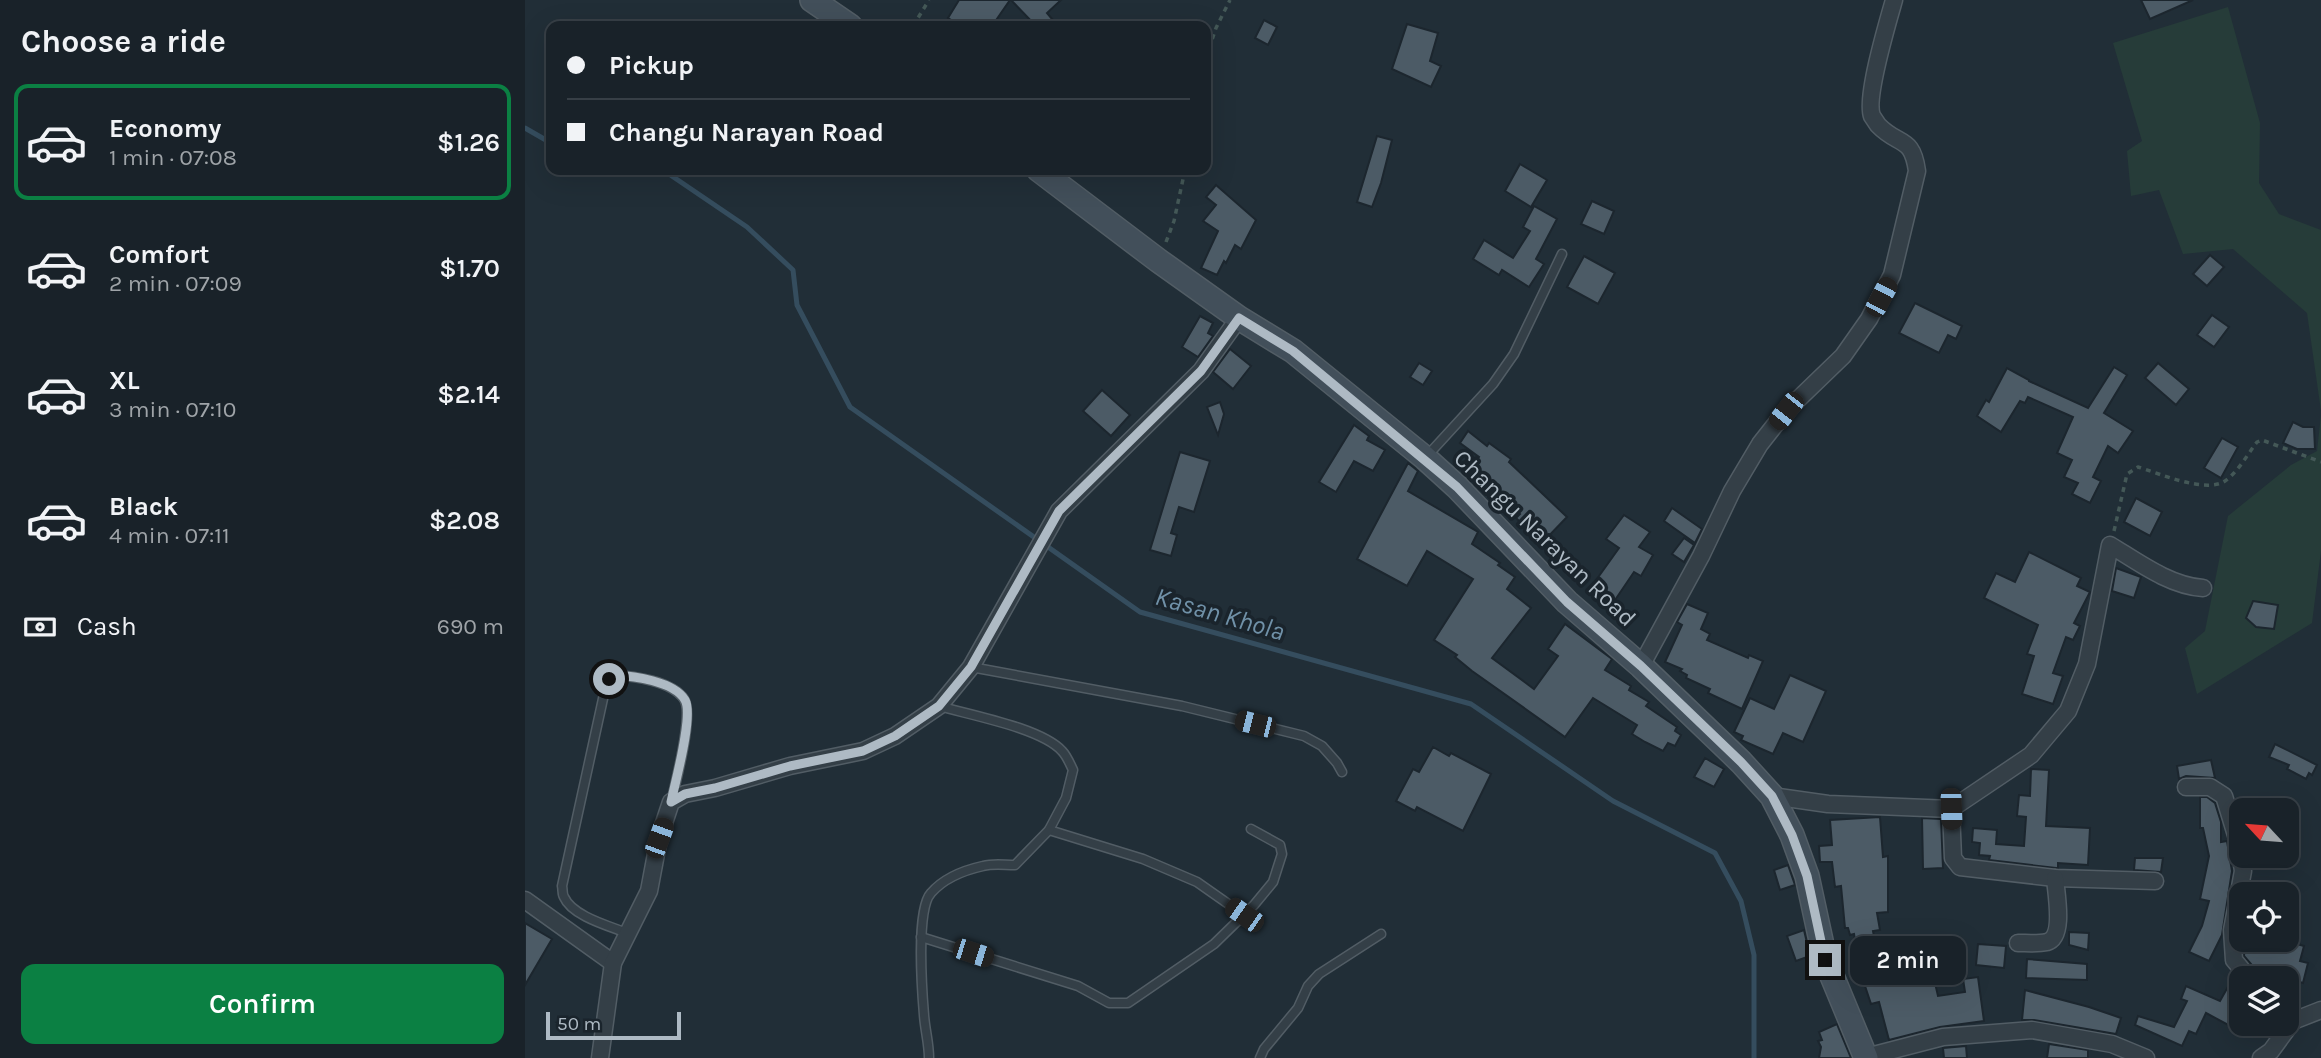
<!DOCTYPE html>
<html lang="en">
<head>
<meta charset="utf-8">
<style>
	body { margin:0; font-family:Karla,sans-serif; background:#222a31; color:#f1f3f6; height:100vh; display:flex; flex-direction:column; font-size:26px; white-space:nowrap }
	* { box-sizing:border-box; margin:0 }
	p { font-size:23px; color:#9fa4a8 }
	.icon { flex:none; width:38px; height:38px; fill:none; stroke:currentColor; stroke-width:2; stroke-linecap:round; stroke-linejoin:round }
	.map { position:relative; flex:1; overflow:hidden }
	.panel { display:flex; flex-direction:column; background:#192229; width:525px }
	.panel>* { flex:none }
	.top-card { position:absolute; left:21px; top:21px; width:665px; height:154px; border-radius:14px; box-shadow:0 7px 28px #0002,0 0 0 2px #373f46; display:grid; align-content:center; height:154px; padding:0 21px; background:#192229 }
	.needle { width:46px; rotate:296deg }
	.controls { position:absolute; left:1704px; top:798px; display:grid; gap:14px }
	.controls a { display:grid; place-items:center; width:70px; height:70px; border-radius:14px; background:#192229; box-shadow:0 7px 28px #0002,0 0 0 2px #373f46; font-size:35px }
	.scale { position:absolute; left:21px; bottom:18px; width:135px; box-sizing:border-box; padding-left:7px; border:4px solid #aebac4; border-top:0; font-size:19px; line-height:24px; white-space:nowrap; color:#aebac4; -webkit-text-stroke:5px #1a242c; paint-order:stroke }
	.end { position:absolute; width:32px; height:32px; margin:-16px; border:9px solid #aebac4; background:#111; box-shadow:0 0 0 4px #111 }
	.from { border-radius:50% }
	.bubble { position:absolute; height:49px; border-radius:14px; background:#192229; box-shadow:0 7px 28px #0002,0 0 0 2px #373f46; font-size:23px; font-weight:600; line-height:49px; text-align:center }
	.car { position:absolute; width:21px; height:42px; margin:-21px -10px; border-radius:9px; box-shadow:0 0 5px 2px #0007; background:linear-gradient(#222 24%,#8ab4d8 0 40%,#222 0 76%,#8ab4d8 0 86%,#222 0) }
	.top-card b { display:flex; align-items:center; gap:24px; height:66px; font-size:26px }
	.top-card b+b { border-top:2px solid #373f46 }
	.top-card i { width:18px; height:18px; background:#f1f3f6 }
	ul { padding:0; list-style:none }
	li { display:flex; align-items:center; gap:21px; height:116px; margin:0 14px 10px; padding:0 7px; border:4px solid transparent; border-radius:14px }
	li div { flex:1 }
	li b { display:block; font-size:26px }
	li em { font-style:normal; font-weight:600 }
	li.current { border-color:#0b8043 }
	li>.icon { width:63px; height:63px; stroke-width:1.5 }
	h2 { padding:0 21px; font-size:32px; line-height:84px }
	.pay { display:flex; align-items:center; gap:18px; height:77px; padding:0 21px; font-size:26px }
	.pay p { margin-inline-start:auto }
	.button { display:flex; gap:14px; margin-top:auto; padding:14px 21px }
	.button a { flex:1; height:80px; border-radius:14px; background:#0b8043; color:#fff; font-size:28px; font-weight:600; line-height:80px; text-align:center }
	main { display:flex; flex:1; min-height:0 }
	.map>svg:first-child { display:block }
	.green { fill:#263c39 }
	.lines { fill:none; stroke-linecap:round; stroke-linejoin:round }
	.stream { stroke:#354d5e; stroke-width:5 }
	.building { fill:#4c5b66; stroke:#1c262e; stroke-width:2 }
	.lane-casing { stroke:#525d65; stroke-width:11 }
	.street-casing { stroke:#525d65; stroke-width:19 }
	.secondary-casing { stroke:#525d65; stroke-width:26 }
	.path { stroke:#445857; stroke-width:3.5; stroke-dasharray:5 5; stroke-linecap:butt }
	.lane { stroke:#343f47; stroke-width:8 }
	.street { stroke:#343f47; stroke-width:16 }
	.secondary { stroke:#424f5a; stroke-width:23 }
	.route { stroke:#aebac4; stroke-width:9 }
	.labels { text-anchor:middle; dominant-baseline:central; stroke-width:7; stroke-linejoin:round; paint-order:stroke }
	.street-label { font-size:24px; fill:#aebac4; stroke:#1a242c }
	.water-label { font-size:26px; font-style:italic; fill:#7091a8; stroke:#1a242c }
</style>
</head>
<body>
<main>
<section class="panel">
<h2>Choose a ride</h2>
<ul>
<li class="current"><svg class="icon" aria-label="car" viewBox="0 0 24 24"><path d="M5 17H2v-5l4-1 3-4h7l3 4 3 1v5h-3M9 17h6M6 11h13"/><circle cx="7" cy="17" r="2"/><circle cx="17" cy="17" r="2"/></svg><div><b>Economy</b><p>1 min · 07:08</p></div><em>$1.26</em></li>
<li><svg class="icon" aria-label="car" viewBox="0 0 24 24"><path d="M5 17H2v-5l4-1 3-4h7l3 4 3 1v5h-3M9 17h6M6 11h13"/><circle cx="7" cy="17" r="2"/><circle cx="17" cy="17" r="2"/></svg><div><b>Comfort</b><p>2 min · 07:09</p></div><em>$1.70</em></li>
<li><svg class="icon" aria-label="car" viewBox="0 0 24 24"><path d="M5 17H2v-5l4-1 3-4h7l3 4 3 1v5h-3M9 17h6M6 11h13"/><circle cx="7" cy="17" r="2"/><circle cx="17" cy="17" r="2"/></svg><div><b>XL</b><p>3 min · 07:10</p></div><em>$2.14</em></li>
<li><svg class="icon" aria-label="car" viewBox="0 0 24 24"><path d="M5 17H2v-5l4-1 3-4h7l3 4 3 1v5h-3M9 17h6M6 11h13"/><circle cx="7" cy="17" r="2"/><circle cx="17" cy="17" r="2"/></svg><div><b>Black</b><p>4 min · 07:11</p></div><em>$2.08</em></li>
</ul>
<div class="pay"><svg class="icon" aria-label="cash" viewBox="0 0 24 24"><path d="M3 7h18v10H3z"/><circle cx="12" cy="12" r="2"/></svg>Cash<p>690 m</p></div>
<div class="button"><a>Confirm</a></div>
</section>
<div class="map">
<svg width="1796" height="1058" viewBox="0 0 1796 1058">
	<rect width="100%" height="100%" fill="#212e37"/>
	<g class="green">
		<polygon points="1703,7 1735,123 1734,183 1754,214 1796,230 1796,411 1782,313 1708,249 1658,254 1634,190 1606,196 1602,151 1617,141 1588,43"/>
		<polygon points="1796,415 1796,551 1787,623 1672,694 1660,648 1680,631 1703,516 1766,465 1792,451"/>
	</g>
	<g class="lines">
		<g class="stream">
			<polyline points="0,128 26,143"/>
			<polyline points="120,170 141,172 222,227 268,270 272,305 325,407 615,612 946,704 1088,801 1190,853 1216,901 1229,955 1229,1058"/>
		</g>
	</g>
	<g class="building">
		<polygon points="434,0 485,0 467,26 436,26 423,18"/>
		<polygon points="486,0 536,0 522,13 533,26 511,26"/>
		<polygon points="1616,0 1668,0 1625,19"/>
		<polygon points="739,20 752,27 743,45 730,38"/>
		<polygon points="882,24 913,33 905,61 916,66 906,87 867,69"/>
		<polygon points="852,136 867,140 856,183 847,207 832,202"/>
		<polygon points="995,164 1022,180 1006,207 980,191"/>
		<polygon points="691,185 731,220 716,249 710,245 701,263 699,261 692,275 676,268 693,231 678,221 691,205 681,197"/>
		<polygon points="1067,201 1089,211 1079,234 1056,224"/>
		<polygon points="1009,206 1032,219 1011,259 1019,264 1004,287 977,270 974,275 948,259 959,240 988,258 1005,231 998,227"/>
		<polygon points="1685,255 1699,267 1682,286 1668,274"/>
		<polygon points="1059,256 1090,273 1073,304 1042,287"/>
		<polygon points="1390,303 1437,326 1431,339 1423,335 1414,353 1374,333"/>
		<polygon points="1687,315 1704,327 1689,347 1672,335"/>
		<polygon points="675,316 688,323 683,333 688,336 673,357 657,347"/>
		<polygon points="705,349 726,366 708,389 688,372"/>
		<polygon points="894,363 907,371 898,385 885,377"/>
		<polygon points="1633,363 1664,389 1651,405 1620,378"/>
		<polygon points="1589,367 1602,375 1579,413 1608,431 1593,453 1583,446 1568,477 1576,481 1565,503 1547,494 1553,483 1539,477 1547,460 1532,453 1548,417 1503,397 1500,403 1495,401 1476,432 1452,416 1461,400 1464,402 1482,368 1504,380 1504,381 1563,408"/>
		<polygon points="577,390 605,415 586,436 558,411"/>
		<polygon points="695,402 699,414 693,435 682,407"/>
		<polygon points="1768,422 1778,427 1789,427 1790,449 1772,449 1758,443"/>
		<polygon points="829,425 844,436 842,440 860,450 848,471 829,461 811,492 794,482"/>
		<polygon points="943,431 962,446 964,443 986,459 984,462 1042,517 1017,543 991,518 995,514 975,495 977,493 945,469 954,457 935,443"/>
		<polygon points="1697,438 1713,447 1696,478 1679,468"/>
		<polygon points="655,452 685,461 669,512 654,507 646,533 652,535 646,556 625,550"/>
		<polygon points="883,463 893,471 883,491 953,532 947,544 975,563 973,565 990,577 982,589 1006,608 967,658 1009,689 1033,656 1023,649 1040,624 1087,659 1080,670 1106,686 1104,690 1124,702 1121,706 1152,727 1150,731 1156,735 1150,746 1143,743 1138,751 1120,742 1107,734 1112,725 1068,698 1040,737 947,671 930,657 932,655 909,640 948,579 902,551 882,586 832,559"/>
		<polygon points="1611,498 1637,512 1625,536 1599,522"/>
		<polygon points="1147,508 1177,529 1170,543 1139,521"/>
		<polygon points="1099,515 1125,532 1114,547 1128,555 1116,576 1109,572 1086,606 1066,594 1064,590 1094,548 1081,539"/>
		<polygon points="1159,538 1169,545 1159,562 1147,554"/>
		<polygon points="1504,552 1556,578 1552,586 1565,592 1549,623 1555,626 1548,640 1541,637 1528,673 1538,676 1528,704 1497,694 1509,656 1502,654 1513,625 1459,598 1471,573 1490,582"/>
		<polygon points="1591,568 1616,577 1609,598 1587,591"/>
		<polygon points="1728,601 1753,605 1749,629 1731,627 1721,618"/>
		<polygon points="1162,604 1183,613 1176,629 1185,634 1182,640 1223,658 1224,655 1238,661 1217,709 1183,693 1185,689 1161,678 1162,675 1155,671 1157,669 1140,662 1157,625 1152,622"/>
		<polygon points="1265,675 1301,691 1278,742 1258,733 1248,754 1216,740 1218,736 1209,732 1225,698 1249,709"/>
		<polygon points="1750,744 1792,765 1787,775 1784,773 1781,779 1762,769 1764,765 1744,757"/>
		<polygon points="908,747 924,756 926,753 966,774 938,831 892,807 890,811 871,801 888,769 894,772"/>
		<polygon points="1180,758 1199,769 1189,787 1169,777"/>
		<polygon points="1686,760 1690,778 1661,776 1654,779 1652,766"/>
		<polygon points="1506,769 1524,770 1521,826 1565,828 1563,865 1533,863 1533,868 1531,868 1464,860 1465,856 1454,855 1455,843 1447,842 1448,828 1472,830 1471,844 1499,846 1501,817 1492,816 1494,795 1505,796"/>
		<polygon points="1675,797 1682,797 1690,803 1696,822 1696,842 1702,841 1707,871 1697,935 1684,961 1664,952 1677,926 1684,901 1675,899 1684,856 1678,828 1675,828"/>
		<polygon points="1355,817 1358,857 1363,856 1363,912 1352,913 1355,930 1348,931 1356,972 1365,969 1368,979 1407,970 1413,996 1440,992 1438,979 1453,977 1459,1021 1415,1027 1364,1040 1354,1002 1346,1004 1335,971 1329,934 1325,935 1323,928 1320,928 1316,886 1310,887 1307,862 1295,862 1294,846 1307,845 1305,820"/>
		<polygon points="1397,818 1416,819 1418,868 1398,869"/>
		<polygon points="1610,858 1638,858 1636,872 1609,870"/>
		<polygon points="1263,865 1270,885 1255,890 1249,870"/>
		<polygon points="0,923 27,939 0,985"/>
		<polygon points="1279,930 1285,956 1271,961 1262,936"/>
		<polygon points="1544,932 1564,933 1563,950 1544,945"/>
		<polygon points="1720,940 1758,940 1779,946 1775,961 1783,963 1778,983 1762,978 1734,978 1732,971 1719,956"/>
		<polygon points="1453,944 1481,946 1479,968 1451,965"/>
		<polygon points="1502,959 1562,964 1562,980 1501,978"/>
		<polygon points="1709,976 1717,985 1717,1007 1707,1027 1681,1013 1671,1034 1664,1031 1657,1046 1610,1025 1613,1016 1649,1027 1662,1001 1656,999 1661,986 1695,1001"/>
		<polygon points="1500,990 1564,1007 1596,1018 1591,1034 1509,1020 1497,1020"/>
		<polygon points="1312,1024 1326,1058 1294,1058 1296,1047 1293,1041 1297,1040 1294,1032"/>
		<polygon points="1524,1044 1563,1050 1563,1058 1522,1058"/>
		<polygon points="1441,1046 1442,1058 1419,1058 1418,1048"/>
	</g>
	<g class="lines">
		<g class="lane-casing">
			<g id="lane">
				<polyline points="902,456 968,384 989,354 1037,254"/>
				<polyline points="446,667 657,706 779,736 797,746 812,763 817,772"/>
				<polyline points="524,830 618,859 672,882 719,915"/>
				<path d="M102,933C84,926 47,916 39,897C37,894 38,890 37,886L81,685L89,675C108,676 147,681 159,699C169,714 151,780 147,799"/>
				<polyline points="396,937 553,986 584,1003 603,1003 689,944 729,905 748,882 757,854 755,845 726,829"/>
				<path d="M404,1058C404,1043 400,1030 399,1015C397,991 391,909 406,893C419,878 440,870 458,866C469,863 479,865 490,865L524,830L541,798L548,770C545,764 542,756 537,751C516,728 445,715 414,706"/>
				<polyline points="735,1058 739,1049 773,1008 783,986 794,974 856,934"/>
			</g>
		</g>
		<g class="street-casing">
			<g id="street">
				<path d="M1116,666L1176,556L1207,491L1235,444L1261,411L1318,356L1344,319L1367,275L1392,171C1387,135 1374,147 1353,125C1351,122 1349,119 1347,116C1340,98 1363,21 1369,0"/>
				<polyline points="1661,787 1685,787 1699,796 1714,845 1718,871 1707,930 1709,960 1724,978"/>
				<path d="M1247,796L1303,804L1426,809L1506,755L1543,711L1562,664L1585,545C1613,562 1645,586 1678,588"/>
				<polyline points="1426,809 1428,858 1435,867 1530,878 1630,881"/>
				<polyline points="0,900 88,963"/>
				<path d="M1493,943C1502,943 1513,944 1522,942C1540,937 1531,893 1530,878"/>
				<polyline points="1341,1057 1418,1037 1507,1030 1587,1044 1621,1058"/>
				<polyline points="75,1058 88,963 124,891 134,838 146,802 160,794 190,788 265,766 338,751 370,736 414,706 446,667 534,511 676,371 714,318"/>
				<polyline points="1736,1058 1746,1051 1768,1021 1796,1010"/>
			</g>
		</g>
		<g class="secondary-casing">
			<g id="secondary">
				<polyline points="287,0 325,26"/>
				<polyline points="514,170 634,261 714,318 768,351 900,458 932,487 1042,602 1116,666 1216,762 1247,796 1267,835 1282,876 1300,959 1341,1058"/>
			</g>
		</g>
		<g class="path">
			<polyline points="388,26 404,0"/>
			<polyline points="681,58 691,28 705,0"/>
			<polyline points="641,242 649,221 660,170"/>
			<path d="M1589,531L1602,474L1613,467C1633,473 1681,494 1700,481C1713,472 1722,455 1732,442L1737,440L1796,462"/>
		</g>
		<use href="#lane" class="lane"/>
		<use href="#street" class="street"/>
		<use href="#secondary" class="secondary"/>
	</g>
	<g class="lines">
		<path class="route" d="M84,679L89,675C108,676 149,681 160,700C169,715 150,783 146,802L160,794L190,788L265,766L338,751L370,736L414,706L446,667L534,511L676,371L714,318L768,351L932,487L1042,602L1116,666L1216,762L1247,796L1267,835L1282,876L1300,960"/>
	</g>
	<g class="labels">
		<g class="street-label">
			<text transform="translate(1020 538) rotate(44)">Changu Narayan Road</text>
		</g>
		<g class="water-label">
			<text transform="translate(695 614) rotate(16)">Kasan Khola</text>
		</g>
	</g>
</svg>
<div class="controls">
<a><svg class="needle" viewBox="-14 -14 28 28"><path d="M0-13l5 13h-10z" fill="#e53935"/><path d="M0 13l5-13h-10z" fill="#9fa4a8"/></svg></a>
<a><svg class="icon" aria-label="locate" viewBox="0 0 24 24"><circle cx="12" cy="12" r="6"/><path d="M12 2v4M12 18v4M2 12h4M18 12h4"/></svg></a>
<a><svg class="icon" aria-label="layers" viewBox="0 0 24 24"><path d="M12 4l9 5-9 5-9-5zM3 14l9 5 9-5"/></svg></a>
</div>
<div class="scale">50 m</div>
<i class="end from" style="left:84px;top:679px"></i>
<i class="end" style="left:1300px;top:960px"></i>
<div class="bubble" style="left:1325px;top:936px;width:116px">2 min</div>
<i class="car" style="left:1356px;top:297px;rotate:28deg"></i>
<i class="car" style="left:1261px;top:411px;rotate:218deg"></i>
<i class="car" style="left:730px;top:724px;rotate:284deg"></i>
<i class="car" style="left:1426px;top:809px;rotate:178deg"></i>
<i class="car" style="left:134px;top:838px;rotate:20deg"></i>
<i class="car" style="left:719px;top:915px;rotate:305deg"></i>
<i class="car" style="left:448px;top:953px;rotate:108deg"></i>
<div class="top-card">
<b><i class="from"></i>Pickup</b>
<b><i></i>Changu Narayan Road</b>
</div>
</div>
</main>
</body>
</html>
